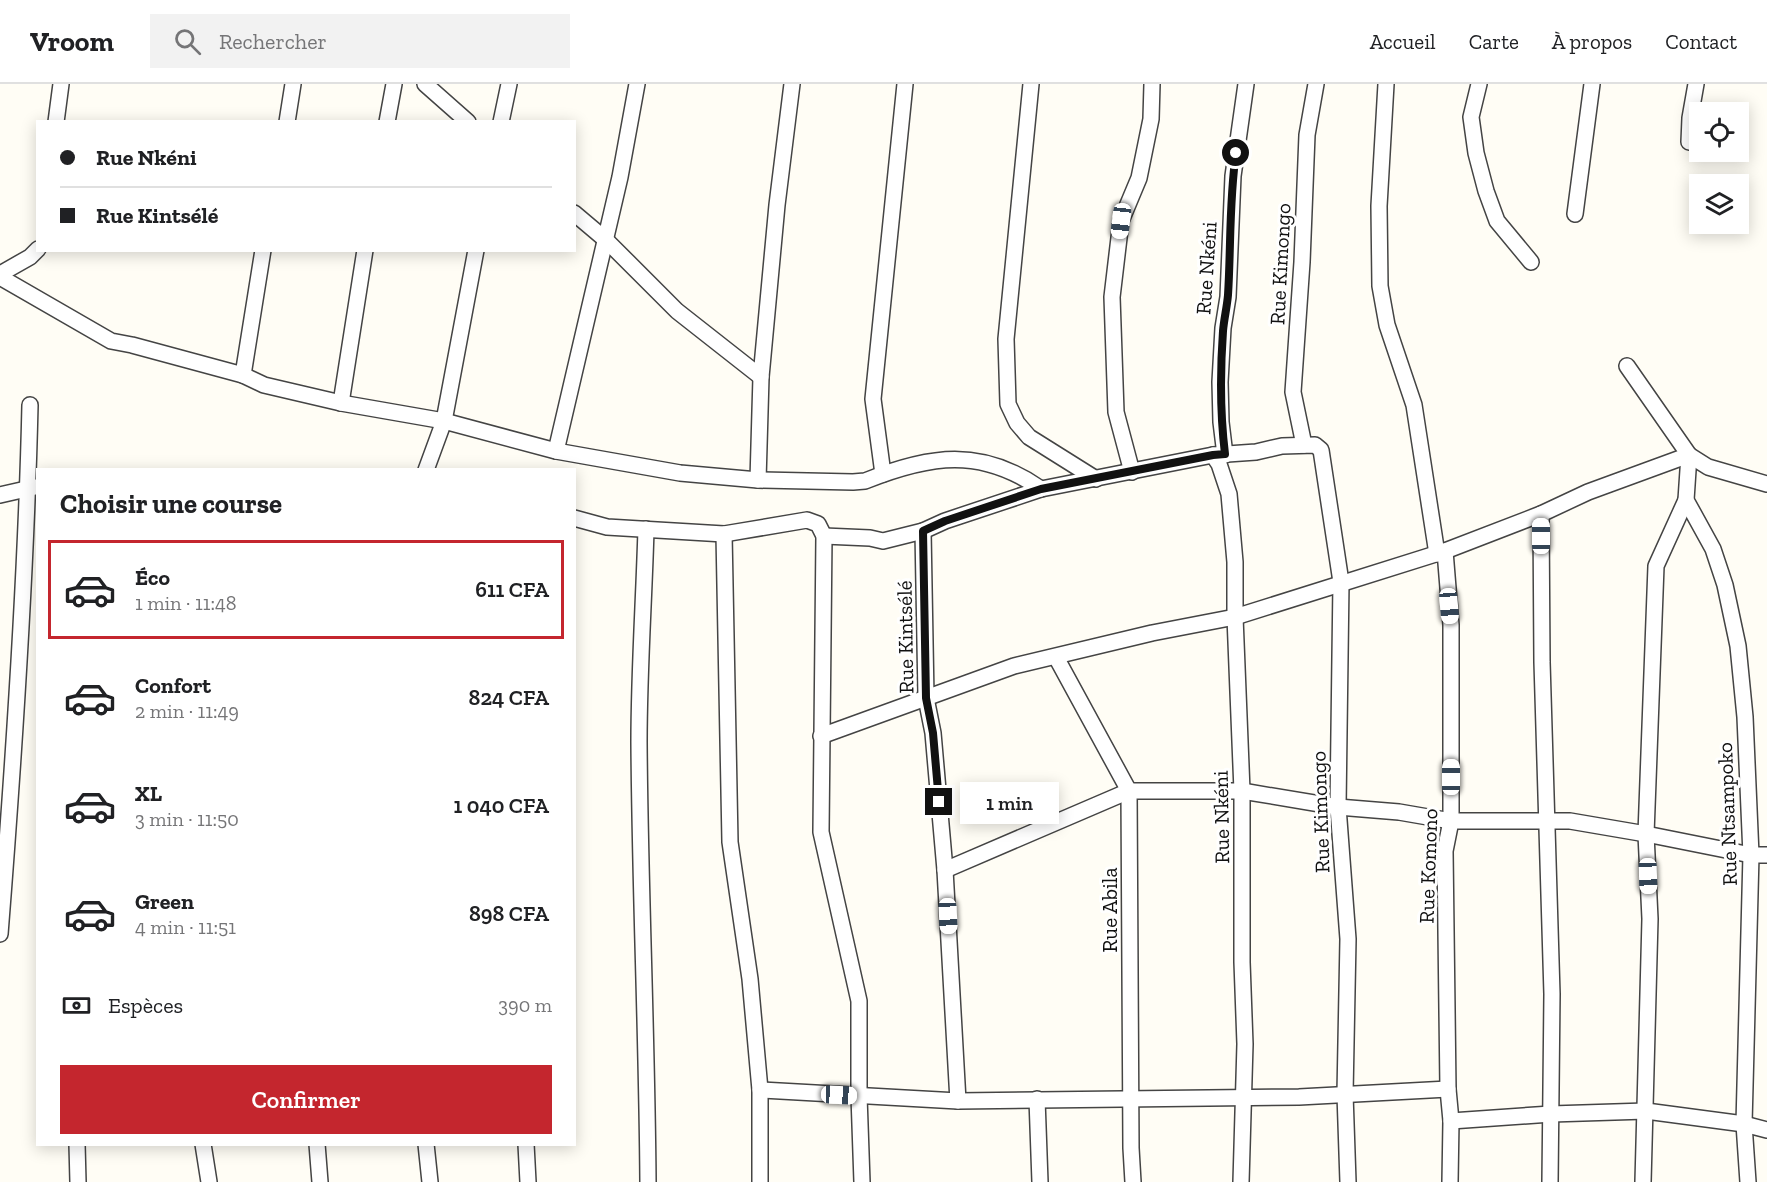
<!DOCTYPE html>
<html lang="fr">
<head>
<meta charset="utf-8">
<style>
	body { margin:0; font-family:"Zilla Slab",serif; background:#f2f2f2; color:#202124; height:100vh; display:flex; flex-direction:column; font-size:22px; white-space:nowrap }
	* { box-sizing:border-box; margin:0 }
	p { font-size:20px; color:#757577 }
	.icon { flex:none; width:33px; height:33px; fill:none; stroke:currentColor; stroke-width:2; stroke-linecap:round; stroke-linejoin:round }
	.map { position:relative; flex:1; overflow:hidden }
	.drawer { position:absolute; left:36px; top:384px; width:540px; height:678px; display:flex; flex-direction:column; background:#fff; border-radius:0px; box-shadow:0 3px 15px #0003 }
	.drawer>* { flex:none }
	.banner { position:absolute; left:36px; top:36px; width:540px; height:132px; border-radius:0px; box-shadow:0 3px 15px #0003; display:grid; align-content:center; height:132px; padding:0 24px; background:#fff }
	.buttons { position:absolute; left:1689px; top:18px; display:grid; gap:12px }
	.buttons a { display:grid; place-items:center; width:60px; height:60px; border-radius:0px; background:#fff; box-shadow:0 3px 15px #0003; font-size:30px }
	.end { position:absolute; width:27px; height:27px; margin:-14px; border:8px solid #111; background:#fff; box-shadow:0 0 0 3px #fff }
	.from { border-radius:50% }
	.bubble { position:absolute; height:42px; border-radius:0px; background:#fff; box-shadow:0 3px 15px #0003; font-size:20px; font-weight:600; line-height:42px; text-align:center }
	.car { position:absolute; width:18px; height:36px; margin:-18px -9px; border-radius:8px; box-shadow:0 0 4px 2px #0007; background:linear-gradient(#fff 24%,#345 0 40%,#fff 0 76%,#345 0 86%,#fff 0) }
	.banner b { display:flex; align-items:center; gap:21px; height:57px; font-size:22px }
	.banner b+b { border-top:2px solid #e0e0e0 }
	.banner i { width:15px; height:15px; background:#202124 }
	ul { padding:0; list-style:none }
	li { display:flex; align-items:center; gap:18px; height:99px; margin:0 12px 9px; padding:0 12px; border:3px solid transparent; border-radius:0px }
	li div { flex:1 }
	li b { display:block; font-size:22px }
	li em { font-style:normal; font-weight:600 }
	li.active { border-color:#c4262e }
	li>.icon { width:54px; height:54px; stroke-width:1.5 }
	h2 { padding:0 24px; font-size:27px; line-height:72px }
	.pay { display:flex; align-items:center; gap:15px; height:66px; padding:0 24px; font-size:22px }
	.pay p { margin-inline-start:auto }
	.primary-button { display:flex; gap:12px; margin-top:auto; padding:12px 24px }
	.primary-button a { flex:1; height:69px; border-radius:0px; background:#c4262e; color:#fff; font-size:24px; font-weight:600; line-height:69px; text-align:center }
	header { display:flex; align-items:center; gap:36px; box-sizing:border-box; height:84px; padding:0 30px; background:#fff; border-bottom:2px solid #e0e0e0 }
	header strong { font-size:28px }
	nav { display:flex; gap:33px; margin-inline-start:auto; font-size:21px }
	.search { width:420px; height:54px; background:#f2f2f2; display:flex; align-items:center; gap:15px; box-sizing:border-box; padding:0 21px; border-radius:0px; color:#757577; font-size:22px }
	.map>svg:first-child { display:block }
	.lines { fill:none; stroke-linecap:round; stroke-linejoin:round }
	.minor-casing { stroke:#444; stroke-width:18 }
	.minor { stroke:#fff; stroke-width:15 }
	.route { stroke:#111; stroke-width:8 }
	.labels { text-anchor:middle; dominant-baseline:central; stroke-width:6; stroke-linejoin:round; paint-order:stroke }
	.street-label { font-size:21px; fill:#111; stroke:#fff }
</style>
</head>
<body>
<header>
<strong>Vroom</strong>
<div class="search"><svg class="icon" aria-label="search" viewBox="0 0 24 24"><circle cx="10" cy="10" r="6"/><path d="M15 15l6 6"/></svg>Rechercher</div>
<nav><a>Accueil</a><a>Carte</a><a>À propos</a><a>Contact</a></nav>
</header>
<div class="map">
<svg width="1767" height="1098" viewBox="0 0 1767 1098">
	<rect width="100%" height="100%" fill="#fffdf5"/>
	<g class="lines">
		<g class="minor-casing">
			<g id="minor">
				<polyline points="425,0 468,38"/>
				<polyline points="1031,0 1006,255 1008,320 1017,339 1029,353 1096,395"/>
				<polyline points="1386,0 1379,122 1380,202 1387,241 1414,321 1437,470"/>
				<polyline points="1479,0 1471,33 1476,69 1486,107 1497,137 1531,178"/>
				<polyline points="56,38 61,0"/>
				<polyline points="287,38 293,0"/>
				<polyline points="387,38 394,0"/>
				<polyline points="501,38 509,0"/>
				<polyline points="1689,58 1690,34 1696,0"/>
				<polyline points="574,129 606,156 677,227 761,293"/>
				<polyline points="1575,130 1592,0"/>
				<polyline points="0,190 30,173 38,165"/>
				<path d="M0,193L111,257L132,261L243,291L264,301L341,319L444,337L556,367L680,389L758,396L853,398L865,397C930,371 981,363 1041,405"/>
				<polyline points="1627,282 1689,371 1686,416 1713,465 1725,501 1738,562 1745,633 1751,771 1744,1040 1748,1098"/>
				<polyline points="243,291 263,166"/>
				<polyline points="341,319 365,166"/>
				<polyline points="1304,361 1293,308 1302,178 1307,51 1316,0"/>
				<polyline points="556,367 620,93 637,0"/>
				<polyline points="1213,371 1219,380 1229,410 1235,478 1235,533 1242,707 1242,878 1245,960 1241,1098"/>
				<polyline points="1225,371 1221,338 1220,298 1223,244 1228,213 1233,92 1246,0"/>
				<polyline points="426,386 444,337 476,166"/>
				<polyline points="1132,388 1116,328 1112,213 1121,137 1139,94 1151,35 1152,0"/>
				<polyline points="883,390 873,315 905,0"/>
				<polyline points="758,396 761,293 777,121 792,0"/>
				<polyline points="0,411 35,403"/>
				<polyline points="1541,430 1542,578 1552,910 1550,1098"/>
				<polyline points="574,434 607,443 724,450 807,436 818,440 824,452 821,748 859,917 859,1012 862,1098"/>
				<path d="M646,445C644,516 639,587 639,658C640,805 647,951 648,1098"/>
				<polyline points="923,447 926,614 933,649 945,786 958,1017"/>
				<polyline points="724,450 730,758 750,895 760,1006 760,1098"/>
				<polyline points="824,452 870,454 883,457 923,447 945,437 1041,405 1213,371 1256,368 1282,362 1315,361 1321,366 1341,498 1338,723 1348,855 1345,1010 1348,1098"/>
				<polyline points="1445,467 1451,541 1451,737 1445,767 1448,1005 1451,1037 1450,1098"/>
				<polyline points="1056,573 1129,707 1131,1064 1133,1098"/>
				<polyline points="821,652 1014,582 1152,549 1235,533 1445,467 1541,430 1588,408 1689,371 1708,383 1767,400"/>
				<polyline points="945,786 1129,707 1242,707 1338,723 1399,728 1451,737 1570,737 1646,750 1751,771 1767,771"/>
				<path d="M0,850C14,673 26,497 30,321"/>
				<polyline points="760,1006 958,1017 1299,1013 1448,1005"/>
				<polyline points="1037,1015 1040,1098"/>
				<polyline points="1451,1037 1551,1030 1646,1027 1744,1040 1767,1046"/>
				<polyline points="77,1060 78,1098"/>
				<polyline points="203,1060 209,1098"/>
				<polyline points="317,1060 320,1098"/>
				<polyline points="426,1060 430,1098"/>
				<polyline points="526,1060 528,1098"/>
				<polyline points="1643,1098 1650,835 1646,750 1656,482 1686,416"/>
			</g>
		</g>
		<use href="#minor" class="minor"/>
	</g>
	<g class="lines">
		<path class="route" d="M939,718L933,649L926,614L923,447L945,437L1041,405L1213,371L1225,370C1220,329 1220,289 1223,247C1224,235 1227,223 1228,211C1231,164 1229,116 1236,69"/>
	</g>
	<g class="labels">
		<g class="street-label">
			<text transform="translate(1280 180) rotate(-87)">Rue Kimongo</text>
			<text transform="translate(1206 184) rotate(-86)">Rue Nkéni</text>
			<text transform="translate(905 553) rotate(-91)">Rue Kintsélé</text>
			<text transform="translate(1320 728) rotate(-92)">Rue Kimongo</text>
			<text transform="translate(1727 730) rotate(-92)">Rue Ntsampoko</text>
			<text transform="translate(1221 733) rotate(-91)">Rue Nkéni</text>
			<text transform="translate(1428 782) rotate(-88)">Rue Komono</text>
			<text transform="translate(1109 826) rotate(-90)">Rue Abila</text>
		</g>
	</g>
</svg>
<div class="buttons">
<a><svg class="icon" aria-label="locate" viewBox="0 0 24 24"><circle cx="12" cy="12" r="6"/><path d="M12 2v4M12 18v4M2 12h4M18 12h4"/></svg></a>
<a><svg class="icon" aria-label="layers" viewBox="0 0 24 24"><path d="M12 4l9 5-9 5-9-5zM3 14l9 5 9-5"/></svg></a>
</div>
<i class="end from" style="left:1236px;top:69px"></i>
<i class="end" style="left:939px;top:718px"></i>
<div class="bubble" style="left:960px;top:698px;width:99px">1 min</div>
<i class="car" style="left:1121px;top:137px;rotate:187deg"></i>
<i class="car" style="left:1541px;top:452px;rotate:0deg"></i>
<i class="car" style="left:1449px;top:522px;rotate:175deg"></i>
<i class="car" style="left:1451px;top:693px;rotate:0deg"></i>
<i class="car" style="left:1648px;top:792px;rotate:178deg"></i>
<i class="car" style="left:948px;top:832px;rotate:177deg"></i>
<i class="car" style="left:839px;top:1011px;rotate:93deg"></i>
<div class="banner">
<b><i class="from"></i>Rue Nkéni</b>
<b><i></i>Rue Kintsélé</b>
</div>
<section class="drawer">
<h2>Choisir une course</h2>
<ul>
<li class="active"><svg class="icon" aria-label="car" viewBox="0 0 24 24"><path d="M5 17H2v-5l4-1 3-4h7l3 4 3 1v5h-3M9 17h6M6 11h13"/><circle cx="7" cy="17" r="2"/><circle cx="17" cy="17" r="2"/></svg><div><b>Éco</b><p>1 min · 11:48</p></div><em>611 CFA</em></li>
<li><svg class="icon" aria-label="car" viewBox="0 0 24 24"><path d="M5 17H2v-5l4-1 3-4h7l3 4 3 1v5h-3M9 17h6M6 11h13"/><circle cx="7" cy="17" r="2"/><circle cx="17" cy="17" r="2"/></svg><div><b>Confort</b><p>2 min · 11:49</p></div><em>824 CFA</em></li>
<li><svg class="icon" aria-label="car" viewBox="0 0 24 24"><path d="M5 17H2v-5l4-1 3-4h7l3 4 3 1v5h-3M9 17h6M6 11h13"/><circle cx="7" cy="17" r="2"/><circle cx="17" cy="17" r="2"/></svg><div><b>XL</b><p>3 min · 11:50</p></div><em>1 040 CFA</em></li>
<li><svg class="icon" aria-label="car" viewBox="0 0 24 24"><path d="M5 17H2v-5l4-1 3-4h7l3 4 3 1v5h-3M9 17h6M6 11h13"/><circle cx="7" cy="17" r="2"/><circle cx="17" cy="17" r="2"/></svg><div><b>Green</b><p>4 min · 11:51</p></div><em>898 CFA</em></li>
</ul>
<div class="pay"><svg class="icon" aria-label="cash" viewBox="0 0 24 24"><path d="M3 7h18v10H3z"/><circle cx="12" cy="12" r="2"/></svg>Espèces<p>390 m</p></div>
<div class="primary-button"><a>Confirmer</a></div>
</section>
</div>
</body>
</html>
